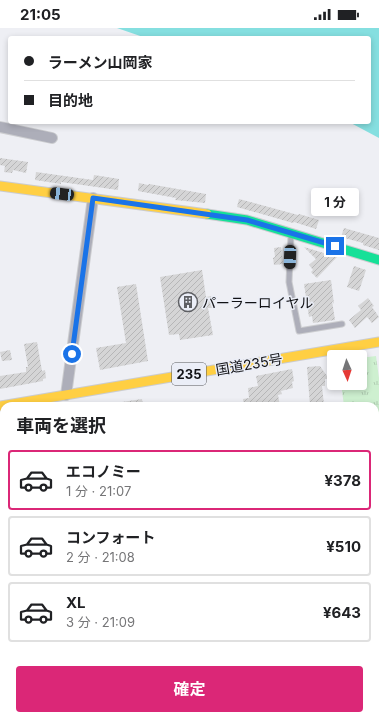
<!DOCTYPE html>
<html lang="ja">
<head>
<meta charset="utf-8">
<style>
	body { margin:0; font-family:Inter,"Noto Sans JP",sans-serif; background:#f2f2f2; color:#202124; height:100vh; display:flex; flex-direction:column; font-size:15px; white-space:nowrap }
	* { box-sizing:border-box; margin:0 }
	p { font-size:13px; color:#757577 }
	.icon { flex:none; width:22px; height:22px; fill:none; stroke:currentColor; stroke-width:2; stroke-linecap:round; stroke-linejoin:round }
	.map { position:relative; flex:1; overflow:hidden }
	.sheet { position:absolute; left:0px; top:374px; width:379px; height:318px; display:flex; flex-direction:column; background:#fff; border-radius:12px 12px 0 0; box-shadow:0 2px 6px #0003 }
	.sheet>* { flex:none }
	.banner { position:absolute; left:8px; top:8px; width:363px; height:88px; border-radius:4px; box-shadow:0 2px 6px #0003; display:grid; align-content:center; height:88px; padding:0 16px; background:#fff }
	.needle { width:26px; rotate:177deg }
	.controls { position:absolute; left:327px; top:322px; display:grid; gap:8px }
	.controls a { display:grid; place-items:center; width:40px; height:40px; border-radius:4px; background:#fff; box-shadow:0 2px 6px #0003; font-size:20px }
	.end { position:absolute; width:18px; height:18px; margin:-9px; border:5px solid #1a73e8; background:#fff; box-shadow:0 0 0 2px #fff }
	.from { border-radius:50% }
	.bubble { position:absolute; height:28px; border-radius:4px; background:#fff; box-shadow:0 2px 6px #0003; font-size:13px; font-weight:700; line-height:28px; text-align:center }
	.car { position:absolute; width:12px; height:24px; margin:-12px -6px; border-radius:5px; box-shadow:0 0 3px 1px #0007; background:linear-gradient(#222 24%,#8ab4d8 0 40%,#222 0 76%,#8ab4d8 0 86%,#222 0) }
	.banner b { display:flex; align-items:center; gap:14px; height:38px; font-size:15px }
	.banner b+b { border-top:1px solid #e0e0e0 }
	.banner i { width:10px; height:10px; background:#202124 }
	ul { padding:0; list-style:none }
	li { display:flex; align-items:center; gap:12px; height:60px; margin:0 8px 6px; padding:0 8px; border:2px solid #e0e0e0; border-radius:4px }
	li div { flex:1 }
	li b { display:block; font-size:15px }
	li em { font-style:normal; font-weight:700 }
	li.on { border-color:#db2777 }
	li>.icon { width:36px; height:36px; stroke-width:1.5 }
	h2 { padding:0 16px; font-size:18px; line-height:48px }
	.primary-button { display:flex; gap:8px; margin-top:auto; padding:8px 16px }
	.primary-button a { flex:1; height:46px; border-radius:4px; background:#db2777; color:#fff; font-size:16px; font-weight:700; line-height:46px; text-align:center }
	.status { display:flex; justify-content:space-between; align-items:center; height:28px; padding:0 20px; background:#fff; direction:ltr }
	.status svg { height:11px; fill:currentColor }
	.map>svg:first-child { display:block }
	.grass { fill:url(#grass-tufts) }
	.water { fill:#85dfe0 }
	.lines { fill:none; stroke-linecap:round; stroke-linejoin:round }
	.river { stroke:#85dfe0; stroke-width:16 }
	.building { fill:url(#building-hatch) }
	.lane-casing { stroke:#cbcccf; stroke-width:7 }
	.street-casing { stroke:#cbcccf; stroke-width:12 }
	.fast-casing { stroke:#cbcccf; stroke-width:11 }
	.slow-casing { stroke:#cbcccf; stroke-width:11 }
	.lane { stroke:#adaeb9; stroke-width:5 }
	.street { stroke:#adaeb9; stroke-width:10 }
	.fast { stroke:#16e098; stroke-width:9 }
	.slow { stroke:#ffcf43; stroke-width:9 }
	.route { stroke:#1a73e8; stroke-width:5 }
	.labels { text-anchor:middle; dominant-baseline:central; stroke-width:3; stroke-linejoin:round; paint-order:stroke }
	.shield { fill:#ebeef7; stroke:#525459; stroke-width:1 }
	.shield-label { font-size:13px; font-weight:bold; fill:#111215 }
	.poi-label { font-size:14px; fill:#111215; stroke:#ebeef7; text-anchor:start }
	.street-label { font-size:14px; fill:#111215; stroke:#ebeef7 }
</style>
</head>
<body>
<div class="status"><b>21:05</b><svg viewBox="0 0 49 12"><path d="M0 12V9h3v3zM5 12V6h3v6zM10 12V3h3v9zM15 12V0h3v12zM26 1h20v11H26zM47 4h2v5h-2z"/></svg></div>
<div class="map">
<svg width="379" height="692" viewBox="0 0 379 692">
	<defs>
		<pattern id="grass-tufts" width="24" height="20" patternUnits="userSpaceOnUse"><rect width="24" height="20" fill="#cef0d0"/><path d="M3 7l-1-3M5 7V3M7 7l1-3M15 17l-1-3M17 17v-4M19 17l1-3" fill="none" stroke="#b0cdb2"/></pattern>
		<pattern id="building-hatch" width="6" height="6" patternUnits="userSpaceOnUse"><rect width="6" height="6" fill="#d5d5d6"/><path d="M-1 1l2-2M0 6l6-6M5 7l2-2" fill="none" stroke="#b6b6b7"/></pattern>
	</defs>
	<rect width="100%" height="100%" fill="#eeeff4"/>
	<polygon class="grass" points="376,328 379,350 379,401 375,402 375,378 344,378 341,355 360,355 360,330"/>
	<polygon class="water" points="117,0 379,0 379,110 349,94 369,94 369,10 146,10"/>
	<g class="lines">
		<g class="river">
			<polyline points="375,542 379,534"/>
			<polyline points="304,692 306,688"/>
		</g>
	</g>
	<g class="building">
		<polygon points="0,130 28,134 26,145 13,142 12,145 4,144 5,138 0,137"/>
		<polygon points="36,144 93,152 94,147 119,151 118,162 61,154 61,156 35,152"/>
		<polygon points="139,155 148,157 149,156 206,166 205,175 175,172 176,170 138,163"/>
		<polygon points="239,171 298,187 299,186 319,192 316,201 294,194 293,195 237,179"/>
		<polygon points="344,200 379,210 379,222 363,217 363,215 341,209"/>
		<polygon points="281,219 283,236 274,237 273,230 275,229 274,220"/>
		<polygon points="304,219 337,229 317,250 311,244 313,242 309,237 316,231"/>
		<polygon points="354,238 366,242 359,263 347,259"/>
		<polygon points="202,242 206,269 211,268 213,280 208,280 213,307 180,312 179,306 169,307 160,249"/>
		<polygon points="331,252 334,276 332,273 335,292 313,295 312,288 309,289 304,256"/>
		<polygon points="136,256 148,333 100,342 96,320 126,315 117,259"/>
		<polygon points="368,270 374,278 372,279 379,289 372,295 367,289 355,300 349,292 361,282 358,278"/>
		<polygon points="37,314 42,343 45,342 46,350 43,351 43,353 0,361 0,348 26,344 26,339 28,339 24,316"/>
		<polygon points="10,322 12,332 2,333 0,324"/>
		<polygon points="320,338 329,351 325,351 325,358 322,358 324,377 310,378 307,339"/>
		<polygon points="292,341 294,353 292,354 293,360 281,363 282,366 278,367 280,378 244,378 243,371 249,370 248,360 258,358 256,348"/>
		<polygon points="142,371 143,378 122,378 122,374"/>
	</g>
	<g class="lines">
		<g class="lane-casing">
			<polyline id="lane" points="291,207 289,254 299,303 342,296"/>
		</g>
		<g class="street-casing">
			<g id="street">
				<polyline points="0,99 52,110"/>
				<polyline points="66,367 93,170"/>
				<polyline points="375,407 379,407"/>
				<polyline points="375,434 379,428"/>
				<polyline points="0,471 4,470"/>
				<polyline points="375,579 379,571"/>
				<polyline points="0,620 4,622"/>
				<polyline points="375,624 379,626"/>
				<polyline points="0,682 4,684"/>
				<polyline points="10,688 16,692"/>
				<polyline points="110,688 116,692"/>
				<polyline points="199,692 202,688"/>
			</g>
		</g>
		<g class="fast-casing">
			<polyline id="fast" points="207,186 247,192 379,232"/>
		</g>
		<g class="slow-casing">
			<g id="slow">
				<polyline points="0,158 207,186"/>
				<polyline points="0,378 379,314"/>
			</g>
		</g>
		<use href="#lane" class="lane"/>
		<use href="#street" class="street"/>
		<use href="#fast" class="fast"/>
		<use href="#slow" class="slow"/>
	</g>
	<g class="lines">
		<polyline class="route" points="72,326 93,170 247,192 335,218"/>
	</g>
	<defs>
		<g id="building-ring" transform="scale(1)"><circle r="9.5" fill="#ebeef7" stroke="#5e5f63" stroke-width="1.5"/><path d="M-4-6H4V6H1V3H-1V6H-4ZM-2.5-4.3h1.7v1.8h-1.7ZM.8-4.3h1.7v1.8H.8ZM-2.5-1h1.7V.8h-1.7ZM.8-1h1.7V.8H.8Z" fill="#5e5f63"/></g>
	</defs>
	<g fill-rule="evenodd">
		<use href="#building-ring" x="188" y="274"/>
	</g>
	<g class="labels">
		<rect class="shield" x="172" y="335" width="34" height="22" rx="3"/>
		<g class="shield-label">
			<text x="189" y="346">235</text>
		</g>
		<g class="poi-label">
			<text x="202" y="274">パーラーロイヤル</text>
		</g>
		<g class="street-label">
			<text transform="translate(249 336) rotate(-10)">国道235号</text>
		</g>
	</g>
</svg>
<div class="controls">
<a><svg class="needle" viewBox="-14 -14 28 28"><path d="M0-13l5 13h-10z" fill="#e53935"/><path d="M0 13l5-13h-10z" fill="#757577"/></svg></a>
</div>
<i class="end from" style="left:72px;top:326px"></i>
<i class="end" style="left:335px;top:218px"></i>
<div class="bubble" style="left:311px;top:160px;width:48px">1 分</div>
<i class="car" style="left:62px;top:166px;rotate:277deg"></i>
<i class="car" style="left:290px;top:229px;rotate:182deg"></i>
<div class="banner">
<b><i class="from"></i>ラーメン山岡家</b>
<b><i></i>目的地</b>
</div>
<section class="sheet">
<h2>車両を選択</h2>
<ul>
<li class="on"><svg class="icon" aria-label="car" viewBox="0 0 24 24"><path d="M5 17H2v-5l4-1 3-4h7l3 4 3 1v5h-3M9 17h6M6 11h13"/><circle cx="7" cy="17" r="2"/><circle cx="17" cy="17" r="2"/></svg><div><b>エコノミー</b><p>1 分 · 21:07</p></div><em>¥378</em></li>
<li><svg class="icon" aria-label="car" viewBox="0 0 24 24"><path d="M5 17H2v-5l4-1 3-4h7l3 4 3 1v5h-3M9 17h6M6 11h13"/><circle cx="7" cy="17" r="2"/><circle cx="17" cy="17" r="2"/></svg><div><b>コンフォート</b><p>2 分 · 21:08</p></div><em>¥510</em></li>
<li><svg class="icon" aria-label="car" viewBox="0 0 24 24"><path d="M5 17H2v-5l4-1 3-4h7l3 4 3 1v5h-3M9 17h6M6 11h13"/><circle cx="7" cy="17" r="2"/><circle cx="17" cy="17" r="2"/></svg><div><b>XL</b><p>3 分 · 21:09</p></div><em>¥643</em></li>
</ul>
<div class="primary-button"><a>確定</a></div>
</section>
</div>
</body>
</html>
